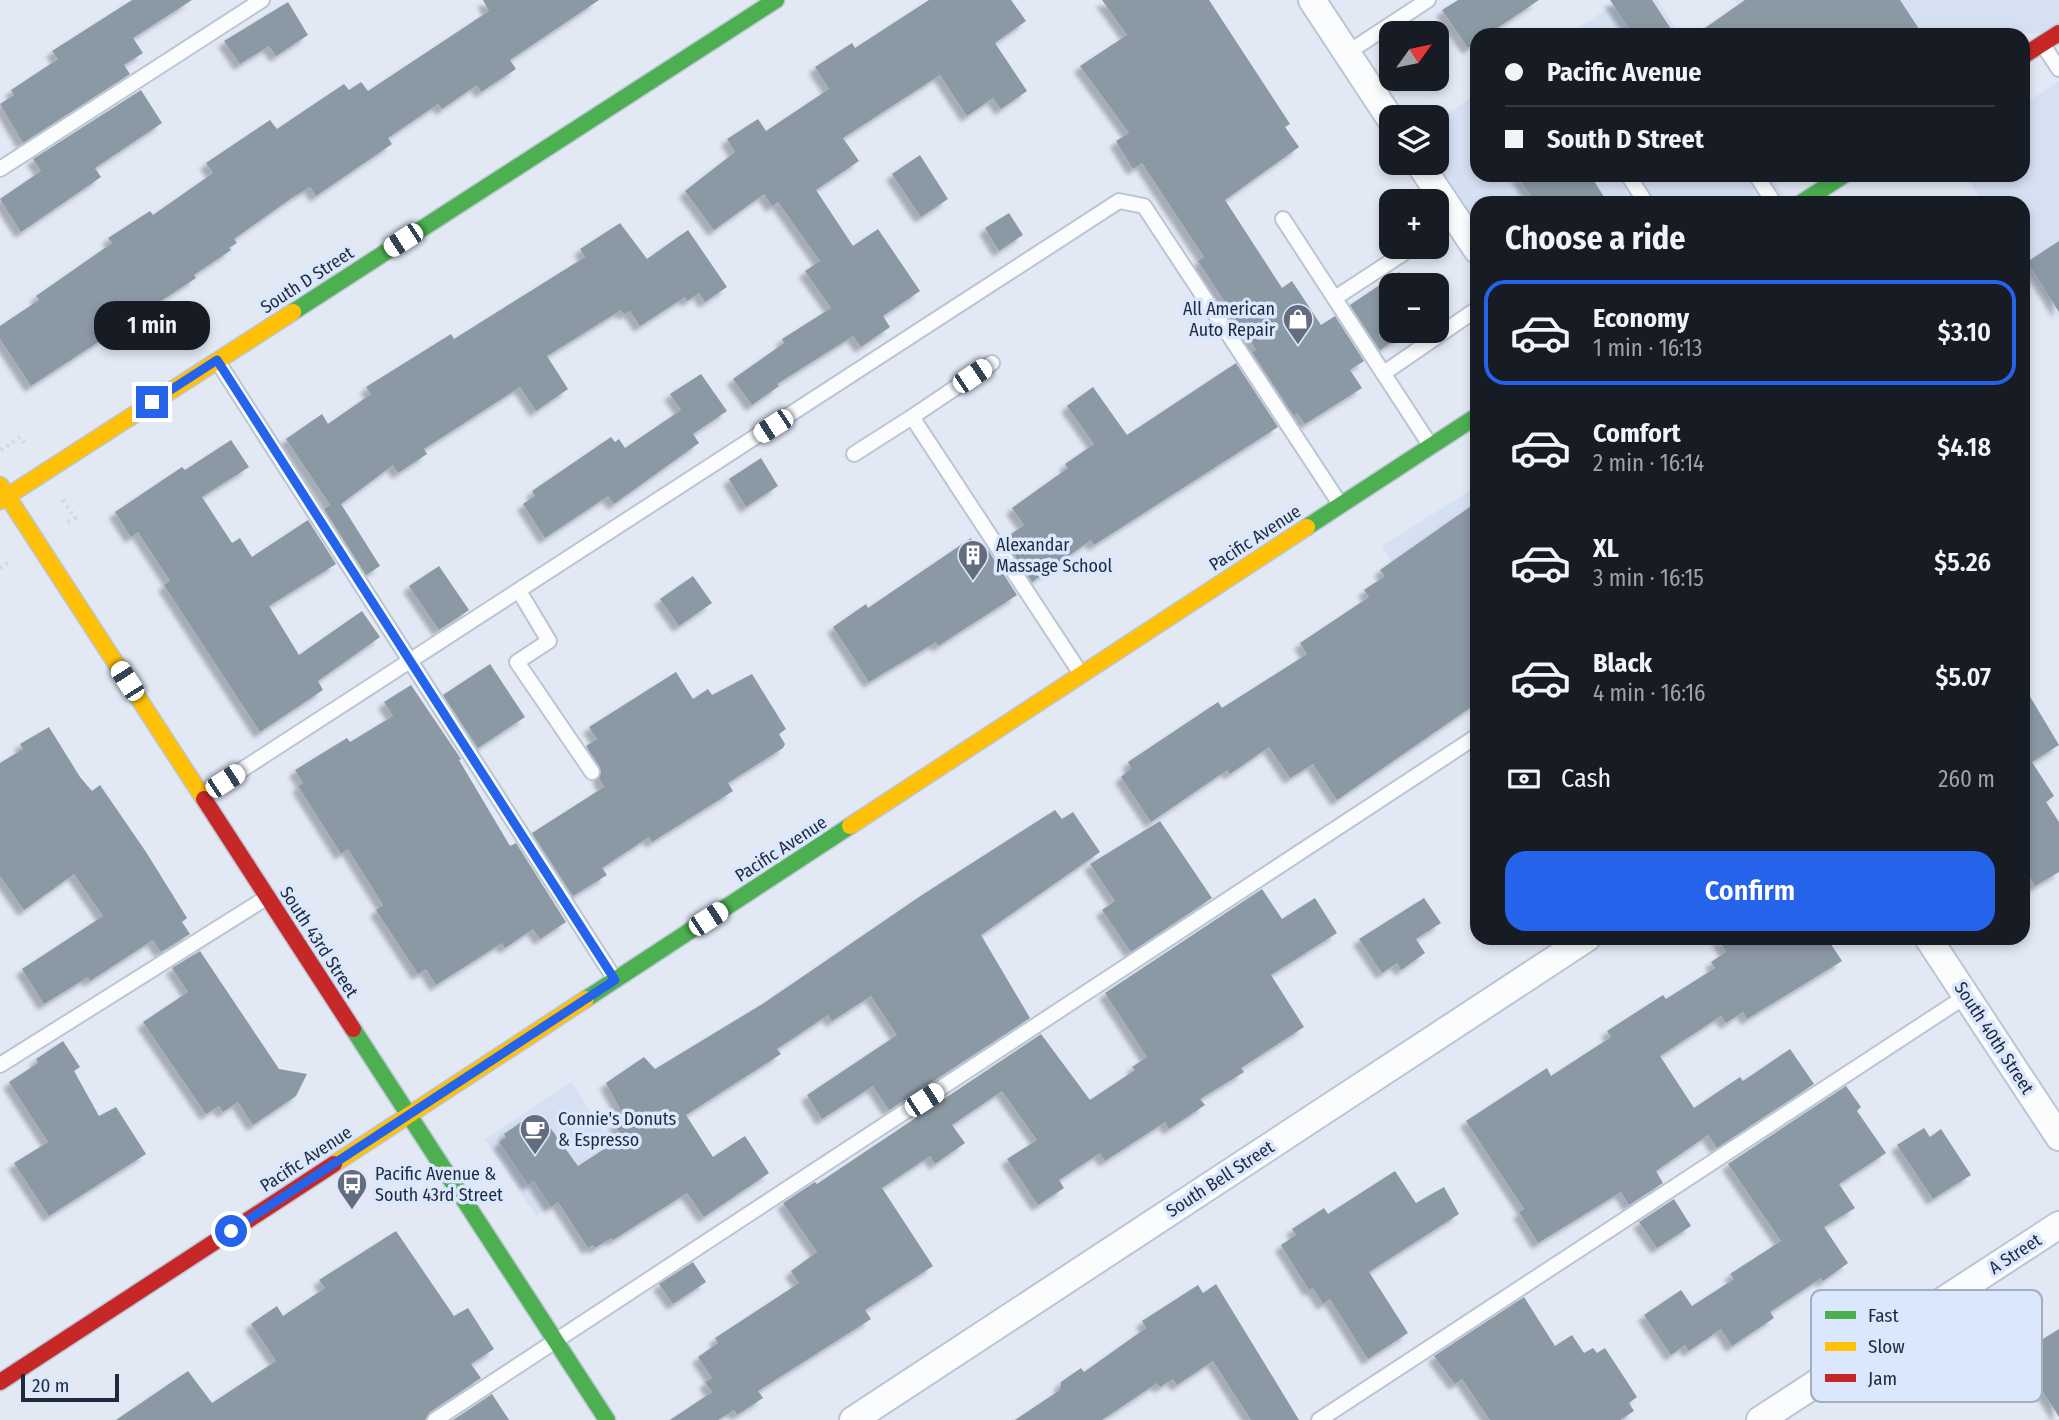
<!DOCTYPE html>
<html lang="en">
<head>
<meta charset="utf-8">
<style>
	body { margin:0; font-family:"Fira Sans Condensed",sans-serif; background:#20242c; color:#f1f3f6; height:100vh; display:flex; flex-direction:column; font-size:26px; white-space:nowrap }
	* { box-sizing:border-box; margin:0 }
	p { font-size:23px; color:#9ea1a6 }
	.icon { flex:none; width:38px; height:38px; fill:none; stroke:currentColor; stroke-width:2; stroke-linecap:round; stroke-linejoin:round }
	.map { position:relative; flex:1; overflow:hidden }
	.sheet { position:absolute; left:1470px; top:196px; width:560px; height:749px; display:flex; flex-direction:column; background:#171b24; border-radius:21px; box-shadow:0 4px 10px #0003 }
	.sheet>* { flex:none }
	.banner { position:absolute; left:1470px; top:28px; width:560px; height:154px; border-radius:21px; box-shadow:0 4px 10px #0003; display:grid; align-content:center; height:154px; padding:0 35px; background:#171b24 }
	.needle { width:46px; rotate:57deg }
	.fabs { position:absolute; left:1379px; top:21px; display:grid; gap:14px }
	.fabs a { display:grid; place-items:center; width:70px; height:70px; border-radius:14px; background:#171b24; box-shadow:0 4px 10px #0003; font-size:35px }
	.scale { position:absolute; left:21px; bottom:18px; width:98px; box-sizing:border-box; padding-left:7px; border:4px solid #1e2a3e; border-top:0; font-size:19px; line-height:24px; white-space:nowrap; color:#1e2a3e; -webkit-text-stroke:5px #dae7fd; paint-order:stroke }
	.end { position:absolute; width:32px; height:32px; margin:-16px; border:9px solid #2563eb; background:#fff; box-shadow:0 0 0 4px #fff }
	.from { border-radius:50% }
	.bubble { position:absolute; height:49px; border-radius:21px; background:#171b24; box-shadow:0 4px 10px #0003; font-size:23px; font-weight:600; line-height:49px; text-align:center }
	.car { position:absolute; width:21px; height:42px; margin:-21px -10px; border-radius:9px; box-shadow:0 0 5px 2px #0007; background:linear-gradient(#fff 24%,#345 0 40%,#fff 0 76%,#345 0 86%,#fff 0) }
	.banner b { display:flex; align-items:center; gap:24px; height:66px; font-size:26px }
	.banner b+b { border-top:2px solid #363941 }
	.banner i { width:18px; height:18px; background:#f1f3f6 }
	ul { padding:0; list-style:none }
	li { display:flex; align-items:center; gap:21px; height:105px; margin:0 14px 10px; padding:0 21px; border:4px solid transparent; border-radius:21px }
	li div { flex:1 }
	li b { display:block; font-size:26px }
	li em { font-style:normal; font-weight:600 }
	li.current { border-color:#2563eb }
	li>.icon { width:63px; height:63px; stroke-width:1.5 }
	h2 { padding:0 35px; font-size:32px; line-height:84px }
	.pay { display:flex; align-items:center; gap:18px; height:77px; padding:0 35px; font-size:26px }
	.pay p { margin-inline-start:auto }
	.button { display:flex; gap:14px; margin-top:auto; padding:14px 35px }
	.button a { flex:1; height:80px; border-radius:21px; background:#2563eb; color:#fff; font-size:28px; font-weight:600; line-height:80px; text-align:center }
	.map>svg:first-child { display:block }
	.built { fill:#d5e0f3 }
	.building { fill:#8b99a5; filter:url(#shadow) }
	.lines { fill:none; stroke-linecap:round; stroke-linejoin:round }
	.lane-casing { stroke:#bbc5d4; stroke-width:18 }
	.street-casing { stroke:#bbc5d4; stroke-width:30 }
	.fast-casing { stroke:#bbc5d4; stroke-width:19 }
	.slow-casing { stroke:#bbc5d4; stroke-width:19 }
	.jam-casing { stroke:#bbc5d4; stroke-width:19 }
	.path { stroke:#d4d5da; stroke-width:4.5; stroke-dasharray:2 5; stroke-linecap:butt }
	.lane { stroke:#fbfcfe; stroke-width:14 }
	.street { stroke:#fbfcfe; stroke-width:26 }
	.fast { stroke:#4caf50; stroke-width:16 }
	.slow { stroke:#ffc107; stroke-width:16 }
	.jam { stroke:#c62828; stroke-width:16 }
	.route { stroke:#2563eb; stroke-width:9 }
	.labels { text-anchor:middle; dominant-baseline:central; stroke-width:7; stroke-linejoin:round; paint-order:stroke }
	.street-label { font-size:18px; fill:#1e2a3e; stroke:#dae7fd }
	.poi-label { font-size:18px; fill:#1e2a3e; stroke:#dae7fd; text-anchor:start }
	.key { fill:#dae7fd; stroke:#a2aec4; stroke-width:2 }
	.key-label { font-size:19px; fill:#1e2a3e }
</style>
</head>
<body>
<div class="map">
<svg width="2059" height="1420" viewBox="0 0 2059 1420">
	<defs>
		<filter id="shadow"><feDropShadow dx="-6" dy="6" stdDeviation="2" flood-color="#0004"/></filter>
	</defs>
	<rect width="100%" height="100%" fill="#e2e9f5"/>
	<g class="built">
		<polygon points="1621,0 1657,0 1680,35 1567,35"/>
		<polygon points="1735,0 2059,0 2059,33 1757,35"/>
		<polygon points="2059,81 2059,318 2023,263 2023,203 1983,203 1965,175 2023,175 2023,105"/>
		<polygon points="1477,94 1477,175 1771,175 1789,203 1477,203 1477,250 1419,163 1437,163 1437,121"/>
		<polygon points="1477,486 1477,697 1382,546"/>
		<polygon points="571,1082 622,1159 536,1216 485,1139"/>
	</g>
	<g class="building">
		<polygon points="132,0 192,0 133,38 143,53 124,65 130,74 23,143 0,104 14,95 11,90 58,59 52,51"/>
		<polygon points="483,0 599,0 510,60 516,69 481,92 477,85 442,109 438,104 388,138 392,144 316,196 310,187 293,197 234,239 237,243 229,248 231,250 194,275 196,278 31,386 0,339 0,326 39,300 36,296 112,243 108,238 150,211 153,215 213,173 206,163 270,120 277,129 344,84 349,90 361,82 368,91 489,11"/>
		<polygon points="929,0 1011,0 1026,21 995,43 1027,91 1001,109 993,98 967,116 940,75 843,138 859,161 816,190 853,246 878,229 920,291 883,316 890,327 861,347 853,336 777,384 779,386 752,405 733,379 784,343 782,339 831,308 805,271 820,261 778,202 772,206 764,194 714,230 685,191 735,152 727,139 758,119 766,131 829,89 815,67 852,43 855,48"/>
		<polygon points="1102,0 1209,0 1290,124 1285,127 1299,147 1225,200 1282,288 1292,281 1321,325 1335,316 1364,361 1350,370 1362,388 1305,424 1297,413 1294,416 1252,352 1256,350 1198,261 1204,257 1142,163 1133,169 1116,141 1129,133 1080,66 1127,35"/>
		<polygon points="1458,0 1539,0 1487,35 1477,35 1477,42 1468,48 1442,10"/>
		<polygon points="1610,0 1652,0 1675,35 1633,35"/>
		<polygon points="1745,0 1900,0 1923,35 1695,35"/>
		<polygon points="288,2 308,35 276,56 269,46 240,64 224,41"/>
		<polygon points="141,90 162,123 95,168 101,177 21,232 0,199 41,171 33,159"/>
		<polygon points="920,155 948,199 921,217 892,174"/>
		<polygon points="1517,175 1590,175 1608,203 1535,203"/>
		<polygon points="1009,213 1023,235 999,251 985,228"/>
		<polygon points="620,223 647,259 688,230 727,287 705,302 699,293 687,301 685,297 640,326 630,311 624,314 621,310 547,356 568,389 536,411 520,387 424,449 427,454 398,473 393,465 341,504 380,566 366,575 324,509 330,505 286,439 322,414 328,424 371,394 366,387 451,334 454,339 585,257 580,249"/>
		<polygon points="2059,241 2059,312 2027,262"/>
		<polygon points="1399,272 1408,285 1391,285 1391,331 1408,331 1380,350 1350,305"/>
		<polygon points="1236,363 1278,427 1094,545 1091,540 1032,582 1004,539 1024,525 1012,508 1068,468 1065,464 1094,444 1067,406 1093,387 1127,435"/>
		<polygon points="701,374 727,411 693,434 699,443 614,504 608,496 545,538 523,504 535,496 532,491 611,437 615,442 619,439 625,448 681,410 670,394"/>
		<polygon points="231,440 249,467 202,497 232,543 240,538 252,557 308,520 336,564 269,606 299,655 362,611 380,637 318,681 323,690 260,732 164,585 170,581 138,532 131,537 115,512 182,467 185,470"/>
		<polygon points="761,458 778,486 746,507 729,479"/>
		<polygon points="1477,502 1477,703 1337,800 1313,764 1290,778 1269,747 1230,774 1227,770 1151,822 1121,777 1131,768 1128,762 1218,702 1222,708 1307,654 1300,643 1369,597 1364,590 1385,576 1380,570"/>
		<polygon points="971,538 982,555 988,550 1017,595 938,646 936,642 869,682 833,627 866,604 868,608"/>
		<polygon points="439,566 469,610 439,630 409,586"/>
		<polygon points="693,576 712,603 679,626 660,599"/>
		<polygon points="490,664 525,717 478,748 443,695"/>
		<polygon points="676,672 693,699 708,689 712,695 752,674 786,729 779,734 785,744 783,748 728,783 733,791 652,842 649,837 602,868 607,875 573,896 532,833 604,787 599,778 600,767 586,746 597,739 589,727"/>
		<polygon points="411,685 461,759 459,760 510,846 516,843 566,922 540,939 533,929 505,948 502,943 436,985 426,969 418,974 376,910 383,905 348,849 341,854 298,786 303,783 295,770 347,738 350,742 393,716 384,702"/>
		<polygon points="2023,685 2059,745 2032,762 2054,796 2046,802 2059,822 2059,872 2035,886 2023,867"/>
		<polygon points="49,727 80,777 92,791 100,785 146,852 187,918 182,922 190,934 161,952 153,940 90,981 88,977 44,1004 22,969 103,916 74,874 24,910 0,876 0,763 23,749 20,744"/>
		<polygon points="1055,810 1062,819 1073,812 1100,852 981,935 1030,1018 889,1110 873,1086 822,1119 807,1095 897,1035 871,996 832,1021 828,1015 777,1049 781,1054 686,1115 713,1157 745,1136 769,1173 704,1217 687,1193 613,1240 611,1238 595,1248 593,1245 588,1248 558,1202 551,1207 534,1181 528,1185 499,1142 506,1137 504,1134 530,1116 533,1120 536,1118 544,1130 549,1126 578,1166 623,1137 614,1124 625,1118 606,1083 644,1057 655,1069 764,1003 922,895"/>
		<polygon points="1160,821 1212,898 1131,952 1102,910 1115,901 1090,864"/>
		<polygon points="1262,889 1282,919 1315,898 1337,933 1271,975 1304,1027 1241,1068 1244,1072 1200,1099 1205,1105 1169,1129 1165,1122 1105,1161 1100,1153 1059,1180 1064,1188 1038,1205 1007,1159 1037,1140 1002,1091 952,1125 965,1143 935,1164 930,1156 882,1188 933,1266 865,1310 871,1319 758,1391 763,1398 737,1415 734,1410 718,1420 670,1420 712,1392 705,1382 712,1378 698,1357 718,1343 715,1338 799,1283 791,1271 817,1252 783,1203 815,1182 817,1184 1041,1034 1090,1100 1135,1070 1132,1067 1147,1057 1105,993"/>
		<polygon points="1424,898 1441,923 1416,939 1425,953 1401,970 1397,963 1382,973 1359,939"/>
		<polygon points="1717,938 1827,938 1842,961 1747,1019 1743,1012 1726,1023 1721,1016 1660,1056 1694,1108 1740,1077 1743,1081 1790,1049 1814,1084 1717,1148 1708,1135 1656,1171 1663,1183 1629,1205 1621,1192 1538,1243 1519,1212 1524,1209 1466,1121 1547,1068 1551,1076 1611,1037 1607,1031 1663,995 1666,999 1715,968 1711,962 1726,952"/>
		<polygon points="200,951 279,1069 307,1074 296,1096 253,1125 238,1102 223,1112 219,1106 206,1114 143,1022 188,992 172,968"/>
		<polygon points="63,1041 80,1067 74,1071 99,1116 116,1107 146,1154 49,1216 14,1163 48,1142 9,1082 38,1063 36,1059"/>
		<polygon points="1846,1086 1861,1107 1857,1111 1886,1153 1839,1184 1855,1208 1824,1227 1848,1263 1823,1281 1821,1278 1770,1312 1774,1318 1732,1346 1721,1329 1689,1351 1685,1345 1671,1355 1644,1315 1681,1290 1692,1306 1734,1279 1730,1274 1781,1241 1728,1164"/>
		<polygon points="1924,1128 1930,1137 1941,1129 1971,1175 1933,1199 1897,1145"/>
		<polygon points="1395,1171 1416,1203 1444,1187 1459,1214 1369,1272 1408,1333 1368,1359 1330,1299 1323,1304 1313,1288 1309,1290 1281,1245 1296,1235 1292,1229 1324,1208 1328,1214"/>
		<polygon points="1674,1199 1691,1226 1657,1248 1639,1222"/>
		<polygon points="396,1231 454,1316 468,1308 494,1349 471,1364 481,1378 430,1412 425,1420 116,1420 188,1371 212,1403 276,1361 251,1324 277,1306 283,1316 325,1288 319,1280"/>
		<polygon points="693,1262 706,1282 673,1304 659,1284"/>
		<polygon points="1216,1284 1299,1420 1251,1420 1213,1361 1177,1385 1173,1379 1160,1387 1157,1383 1102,1420 1015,1420 1060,1390 1061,1382 1081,1368 1084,1372 1146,1328 1142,1321 1198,1285 1203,1293"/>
		<polygon points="1524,1297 1555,1346 1572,1335 1584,1353 1593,1348 1597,1353 1605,1348 1637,1397 1629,1403 1634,1411 1620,1420 1490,1420 1462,1379 1455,1384 1434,1356"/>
		<polygon points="2059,1329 2059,1417 2019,1354"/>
		<polygon points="492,1394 509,1420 453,1420"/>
	</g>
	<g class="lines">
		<g class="lane-casing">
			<g id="lane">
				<polyline points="2043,45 2059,69"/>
				<polyline points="1347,53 1428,0"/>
				<polyline points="0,169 262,0"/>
				<polyline points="1628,175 1646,203"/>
				<polyline points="1756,175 1774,203"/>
				<polyline points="1283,219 1430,445"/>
				<polyline points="1437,231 1456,219"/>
				<polyline points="1335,298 1413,247"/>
				<polyline points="218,362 614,978"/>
				<polyline points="992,363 912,417 1081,674"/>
				<polyline points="1384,373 1477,309"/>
				<polyline points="854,454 912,417"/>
				<polyline points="519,591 549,641 517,662 592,772"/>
				<polyline points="203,795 1119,201 1144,206 1340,504"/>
				<polyline points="0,1065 266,898"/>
				<polyline points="435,1420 1477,736"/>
				<polyline points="1319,1420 1966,996"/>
			</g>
		</g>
		<g class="street-casing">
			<g id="street">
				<polyline points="1312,0 1391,120"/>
				<polyline points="1419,163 1477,250"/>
				<polyline points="1928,938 2059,1137"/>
				<polyline points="853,1420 1587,938"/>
				<polyline points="1760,1420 2059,1225"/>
			</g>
		</g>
		<g class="fast-casing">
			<g id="fast">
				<polyline points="1801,203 1844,175"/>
				<polyline points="293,312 776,0"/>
				<polyline points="1307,527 1477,416"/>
				<polyline points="586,999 850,826"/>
				<polyline points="353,1029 607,1420"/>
			</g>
		</g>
		<g class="slow-casing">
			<g id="slow">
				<polyline points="0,485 204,799"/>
				<polyline points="0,501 293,312"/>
				<polyline points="850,826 1307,527"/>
				<polyline points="334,1164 586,999"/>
			</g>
		</g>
		<g class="jam-casing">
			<g id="jam">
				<polyline points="2023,56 2059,33"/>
				<polyline points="204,799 353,1029"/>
				<polyline points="0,1382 334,1164"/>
			</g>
		</g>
		<g class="path">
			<polyline points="1,450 20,437 26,445"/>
			<polyline points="63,500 75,518 67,523"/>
			<polyline points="0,568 9,562"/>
		</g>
		<use href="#lane" class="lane"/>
		<use href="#street" class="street"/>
		<use href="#fast" class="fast"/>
		<use href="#slow" class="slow"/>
		<use href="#jam" class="jam"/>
	</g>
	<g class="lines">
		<polyline class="route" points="152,402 217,360 615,980 231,1231"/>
	</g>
	<defs>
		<g id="shop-pin" transform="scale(1.575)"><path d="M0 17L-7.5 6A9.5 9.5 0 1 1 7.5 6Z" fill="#636d7e" stroke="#dae7fd"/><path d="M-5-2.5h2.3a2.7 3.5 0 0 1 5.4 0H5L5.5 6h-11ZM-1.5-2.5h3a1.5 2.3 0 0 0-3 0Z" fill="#fff"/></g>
		<g id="building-pin" transform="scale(1.575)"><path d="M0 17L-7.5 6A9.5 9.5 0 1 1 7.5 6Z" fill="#636d7e" stroke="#dae7fd"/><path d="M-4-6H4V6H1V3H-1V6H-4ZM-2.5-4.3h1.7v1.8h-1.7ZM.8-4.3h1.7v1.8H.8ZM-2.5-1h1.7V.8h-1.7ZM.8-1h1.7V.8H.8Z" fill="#fff"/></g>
		<g id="cafe-pin" transform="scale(1.575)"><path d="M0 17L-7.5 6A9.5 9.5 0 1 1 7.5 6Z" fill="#636d7e" stroke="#dae7fd"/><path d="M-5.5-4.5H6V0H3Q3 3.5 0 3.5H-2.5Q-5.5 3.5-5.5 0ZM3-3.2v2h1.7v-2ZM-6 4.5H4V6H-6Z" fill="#fff"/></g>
		<g id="bus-pin" transform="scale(1.575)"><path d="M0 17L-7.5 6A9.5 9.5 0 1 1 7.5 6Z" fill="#636d7e" stroke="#dae7fd"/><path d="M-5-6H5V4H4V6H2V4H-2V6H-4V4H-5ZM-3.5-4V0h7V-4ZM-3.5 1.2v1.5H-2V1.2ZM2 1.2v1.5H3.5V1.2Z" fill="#fff"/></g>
	</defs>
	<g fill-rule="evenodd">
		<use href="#shop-pin" x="1298" y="319"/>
		<use href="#building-pin" x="973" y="555"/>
		<use href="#cafe-pin" x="535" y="1129"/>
		<use href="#bus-pin" x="352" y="1184"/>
	</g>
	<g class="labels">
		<g class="street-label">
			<text transform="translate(307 280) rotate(-33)">South D Street</text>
			<text transform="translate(1255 538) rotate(-33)">Pacific Avenue</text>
			<text transform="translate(781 849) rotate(-33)">Pacific Avenue</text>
			<text transform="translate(319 942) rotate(57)">South 43rd Street</text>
			<text transform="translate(1994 1038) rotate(57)">South 40th Street</text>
			<text transform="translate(306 1159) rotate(-33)">Pacific Avenue</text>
			<text transform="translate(1220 1179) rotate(-33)">South Bell Street</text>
			<text transform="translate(2015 1254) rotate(-33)">A Street</text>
		</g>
		<g class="poi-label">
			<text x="1275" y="309" text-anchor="end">All American<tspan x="1275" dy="21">Auto Repair</tspan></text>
			<text x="996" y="545">Alexandar<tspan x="996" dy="21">Massage School</tspan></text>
			<text x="558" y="1119">Connie's Donuts<tspan x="558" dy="21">&amp; Espresso</tspan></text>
			<text x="375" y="1174">Pacific Avenue &amp;<tspan x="375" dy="21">South 43rd Street</tspan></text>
		</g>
	</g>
	<rect x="1811" y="1290" width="231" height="112" rx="10" class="key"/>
	<rect x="1825" y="1311" width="31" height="8" fill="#4caf50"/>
	<rect x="1825" y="1342" width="31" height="9" fill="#ffc107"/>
	<rect x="1825" y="1374" width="31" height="8" fill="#c62828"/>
	<g class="key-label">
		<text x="1868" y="1322">Fast</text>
		<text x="1868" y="1353">Slow</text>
		<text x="1868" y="1385">Jam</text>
	</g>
</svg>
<div class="fabs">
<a><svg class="needle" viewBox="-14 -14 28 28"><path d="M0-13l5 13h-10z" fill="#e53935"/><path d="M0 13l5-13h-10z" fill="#9ea1a6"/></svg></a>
<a><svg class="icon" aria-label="layers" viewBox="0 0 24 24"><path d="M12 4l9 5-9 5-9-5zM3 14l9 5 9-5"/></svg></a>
<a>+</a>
<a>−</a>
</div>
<div class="scale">20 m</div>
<i class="end from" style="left:231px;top:1231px"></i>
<i class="end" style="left:152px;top:402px"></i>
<div class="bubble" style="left:94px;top:301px;width:116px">1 min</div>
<i class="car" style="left:403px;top:240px;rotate:237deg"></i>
<i class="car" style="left:972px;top:376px;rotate:56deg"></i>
<i class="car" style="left:773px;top:426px;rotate:237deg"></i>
<i class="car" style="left:127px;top:681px;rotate:327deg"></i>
<i class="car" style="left:225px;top:781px;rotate:57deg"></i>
<i class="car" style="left:708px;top:919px;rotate:57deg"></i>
<i class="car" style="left:924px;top:1100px;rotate:57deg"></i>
<div class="banner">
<b><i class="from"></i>Pacific Avenue</b>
<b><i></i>South D Street</b>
</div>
<section class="sheet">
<h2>Choose a ride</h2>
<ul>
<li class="current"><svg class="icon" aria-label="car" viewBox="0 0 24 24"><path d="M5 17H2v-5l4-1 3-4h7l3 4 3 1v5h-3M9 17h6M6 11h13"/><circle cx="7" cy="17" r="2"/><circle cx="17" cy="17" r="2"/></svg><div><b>Economy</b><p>1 min · 16:13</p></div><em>$3.10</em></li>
<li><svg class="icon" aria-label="car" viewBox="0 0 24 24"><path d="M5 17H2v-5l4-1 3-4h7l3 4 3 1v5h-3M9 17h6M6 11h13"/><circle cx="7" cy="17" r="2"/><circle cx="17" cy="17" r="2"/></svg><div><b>Comfort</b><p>2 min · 16:14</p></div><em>$4.18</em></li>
<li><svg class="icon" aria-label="car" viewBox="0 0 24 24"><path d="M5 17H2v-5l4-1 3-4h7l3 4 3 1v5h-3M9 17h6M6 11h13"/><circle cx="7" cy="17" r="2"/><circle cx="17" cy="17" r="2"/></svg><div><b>XL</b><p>3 min · 16:15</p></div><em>$5.26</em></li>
<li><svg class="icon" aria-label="car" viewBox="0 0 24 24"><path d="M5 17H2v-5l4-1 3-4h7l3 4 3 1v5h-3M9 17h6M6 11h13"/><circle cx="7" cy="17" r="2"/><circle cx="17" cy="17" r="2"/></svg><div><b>Black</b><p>4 min · 16:16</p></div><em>$5.07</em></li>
</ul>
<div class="pay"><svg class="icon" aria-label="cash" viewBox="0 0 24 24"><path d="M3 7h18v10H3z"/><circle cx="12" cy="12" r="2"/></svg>Cash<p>260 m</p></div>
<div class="button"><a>Confirm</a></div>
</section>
</div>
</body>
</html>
